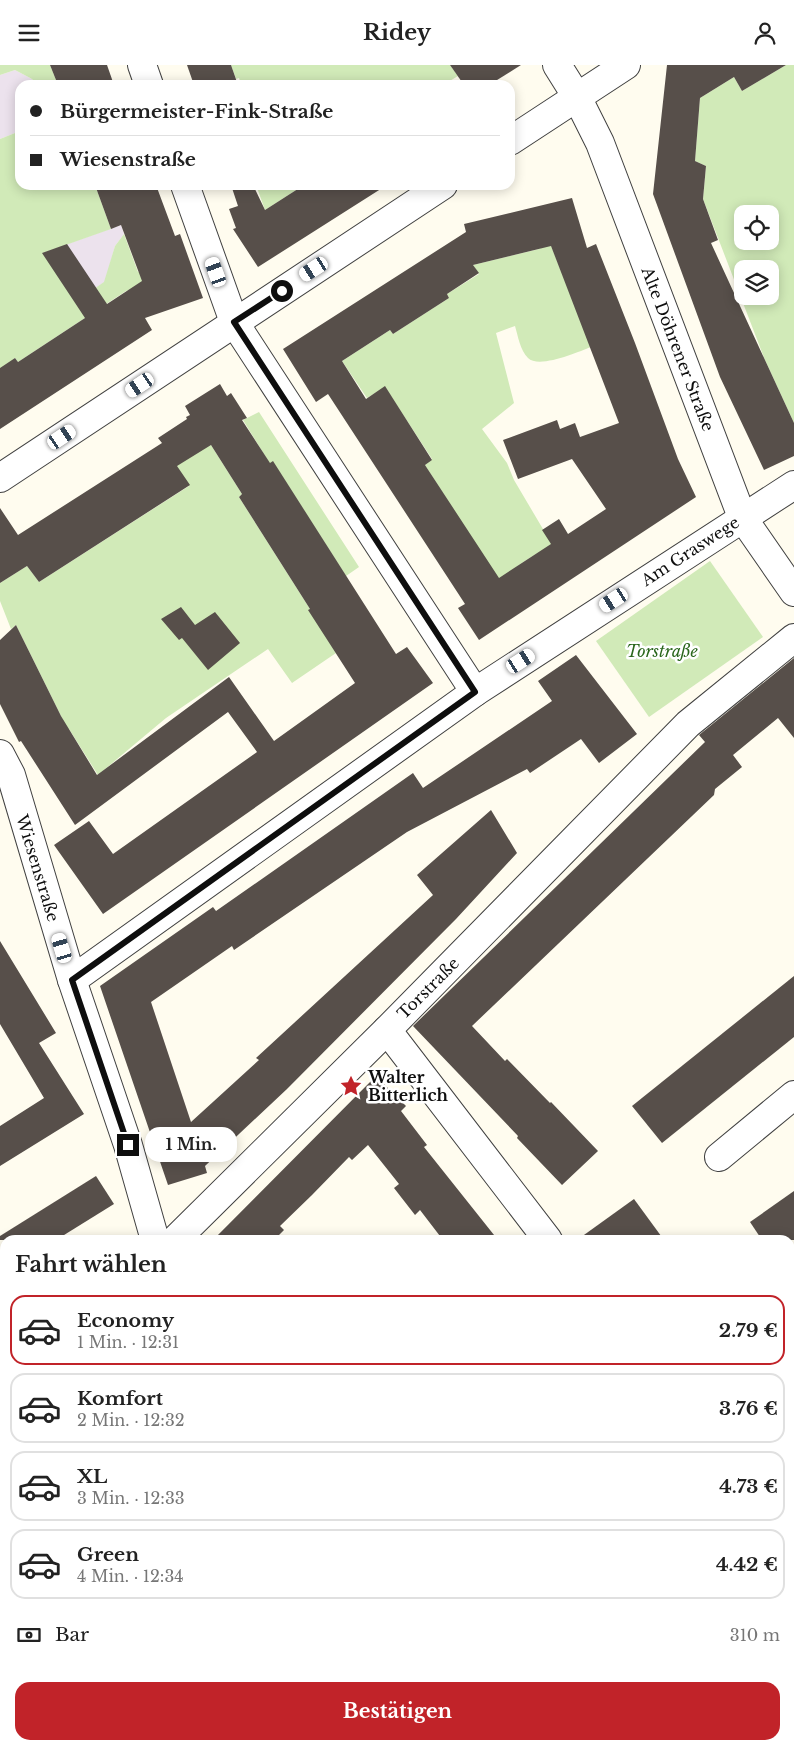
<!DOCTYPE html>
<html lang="de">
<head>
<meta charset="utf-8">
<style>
	body { margin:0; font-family:"Libre Baskerville",serif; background:#f2f2f2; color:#222; height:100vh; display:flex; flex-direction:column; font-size:19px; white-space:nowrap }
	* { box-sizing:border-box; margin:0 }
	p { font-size:16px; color:#767676 }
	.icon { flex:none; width:28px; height:28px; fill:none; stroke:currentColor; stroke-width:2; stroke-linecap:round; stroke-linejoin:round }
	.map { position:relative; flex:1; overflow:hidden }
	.details { position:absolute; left:0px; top:1170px; width:795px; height:515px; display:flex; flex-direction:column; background:#fff; border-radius:15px 15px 0 0; box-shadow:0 2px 12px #0003 }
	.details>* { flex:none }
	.guide { position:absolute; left:15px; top:15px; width:500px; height:110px; border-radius:15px; box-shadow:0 2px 12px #0003; display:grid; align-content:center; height:110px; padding:0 15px; background:#fff }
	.tools { position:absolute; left:734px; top:140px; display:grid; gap:10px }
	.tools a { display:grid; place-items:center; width:45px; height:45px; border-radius:10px; background:#fff; box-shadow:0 2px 12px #0003; font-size:25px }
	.end { position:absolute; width:22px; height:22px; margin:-11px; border:6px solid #0e0e0e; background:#fff; box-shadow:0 0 0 2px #fff }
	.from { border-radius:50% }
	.bubble { position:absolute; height:35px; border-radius:15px; background:#fff; box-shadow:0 2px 12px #0003; font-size:16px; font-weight:700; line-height:35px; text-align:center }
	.car { position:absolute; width:15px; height:30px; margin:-15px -8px; border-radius:6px; box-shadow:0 0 4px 1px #0007; background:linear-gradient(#fff 24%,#345 0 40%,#fff 0 76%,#345 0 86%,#fff 0) }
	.guide b { display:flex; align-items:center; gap:18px; height:48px; font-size:19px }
	.guide b+b { border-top:1px solid #e0e0e0 }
	.guide i { width:12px; height:12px; background:#222 }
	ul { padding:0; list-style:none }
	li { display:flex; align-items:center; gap:15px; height:70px; margin:0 10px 8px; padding:0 5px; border:2px solid #e0e0e0; border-radius:15px }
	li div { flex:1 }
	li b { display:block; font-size:19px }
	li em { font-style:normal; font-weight:700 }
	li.selected { border-color:#c12329 }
	li>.icon { width:45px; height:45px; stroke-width:1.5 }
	h2 { padding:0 15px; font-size:22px; line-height:60px }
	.pay { display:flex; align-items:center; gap:12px; height:55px; padding:0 15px; font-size:19px }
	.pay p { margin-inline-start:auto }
	.button { display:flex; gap:10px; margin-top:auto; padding:10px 15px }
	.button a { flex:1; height:58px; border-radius:15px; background:#c12329; color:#fff; font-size:20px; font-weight:700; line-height:58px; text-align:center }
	header { display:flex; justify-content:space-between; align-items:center; height:65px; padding:0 15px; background:#fff; font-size:22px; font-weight:700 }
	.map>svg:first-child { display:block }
	.industrial { fill:#ece2ed }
	.green { fill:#d1eab8; fill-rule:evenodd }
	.building { fill:#574f4a; fill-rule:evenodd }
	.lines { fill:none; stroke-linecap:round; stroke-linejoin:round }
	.minor-casing { stroke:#414141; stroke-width:30 }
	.minor { stroke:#fff; stroke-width:28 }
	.route { stroke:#0e0e0e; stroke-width:6 }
	.labels { text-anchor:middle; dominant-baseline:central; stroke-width:5; stroke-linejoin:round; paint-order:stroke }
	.street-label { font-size:16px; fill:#0e0e0e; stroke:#fff }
	.park-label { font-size:16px; font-style:italic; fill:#2b671d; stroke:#fff }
	.poi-label { font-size:16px; font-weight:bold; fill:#0e0e0e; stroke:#fff; text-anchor:start }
</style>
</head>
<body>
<header><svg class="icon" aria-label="menu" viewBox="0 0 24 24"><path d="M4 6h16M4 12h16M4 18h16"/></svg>Ridey<svg class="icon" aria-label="person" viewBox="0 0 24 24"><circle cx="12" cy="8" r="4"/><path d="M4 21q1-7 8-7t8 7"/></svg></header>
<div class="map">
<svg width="794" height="1685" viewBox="0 0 794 1685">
	<rect width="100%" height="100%" fill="#fffcef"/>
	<g class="industrial">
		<polygon points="15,5 32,14 37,20 20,20 20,66 0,74 0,10"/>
		<polygon points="121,160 124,169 115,181 105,217 75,237 42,188"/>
	</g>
	<g class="green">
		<polygon points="0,0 50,0 58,20 37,20 32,14 15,5 0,10"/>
		<polygon points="231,0 450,0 458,11 448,17 450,20 255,20 253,17 241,20 239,13 236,14"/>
		<path d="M786,0H794V358L765,295L703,134L706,101L695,96L700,33L734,12L742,26ZM742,149H770V176H742ZM742,204H770V231H742Z"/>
		<polygon points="20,66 20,120 95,120 111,164 43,188 75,237 104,217 115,181 124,169 138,207 144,205 149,219 126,226 18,297 15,293 0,308 0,74"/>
		<polygon points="256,120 304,120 265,145"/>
		<path d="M550,178L591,282C578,287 539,304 528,293C520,285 518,271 515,261L496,268L514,338L482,364L507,398L514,415L553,481C530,490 512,505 494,520L448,436L425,400L432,394L385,322L367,333L342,296L390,265L393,269L449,233L447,229L479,209L473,200L539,184Z"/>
		<polygon points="259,347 359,502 346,511 273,397 270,399 243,355"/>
		<polygon points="211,380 242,429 239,432 310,544 336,588 292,618 268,584 166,653 98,710 69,664 48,677 63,655 16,560 11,564 0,536 0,518 27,501 39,517 189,421 171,392"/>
		<polygon points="710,496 763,572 649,652 596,576"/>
		<polygon points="0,1318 5,1325 5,1416 0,1420"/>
		<polygon points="658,1680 786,1680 789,1685 651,1685"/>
	</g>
	<g class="building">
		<polygon points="50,0 107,0 114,20 58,20"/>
		<polygon points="187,0 231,0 238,20 194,20"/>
		<polygon points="450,0 521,0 489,20 464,20"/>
		<polygon points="667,0 786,0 742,26 734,12 700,33 695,96 706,101 703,134 718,175 711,178 794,358 794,391 764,405 720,312 653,129"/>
		<polygon points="95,120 156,120 175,171 180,169 203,233 145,253 152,265 0,364 0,303 15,293 18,297 85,253 42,188 67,179 107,239 142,216 121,160 111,164"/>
		<polygon points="231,120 253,120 265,145 304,120 387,120 258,202 233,164 236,163 229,144 238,141"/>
		<path d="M572,133L587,183L596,179L635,278L678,394L696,432L479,575L458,543L465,539L328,329L316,337L283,284L466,167L464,159ZM551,181L619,358L580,372L575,358L560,364L557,355L503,375L518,414L572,394L606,444L568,469L559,454L542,465L551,479L499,513L425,400L432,395L385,321L366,334L342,296L390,265L393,269L449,233L447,229L479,208L473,200Z"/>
		<polygon points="220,319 227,331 231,328 247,353 242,355 270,398 273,396 396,589 407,582 433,618 103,849 54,780 89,756 113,789 257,687 228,647 75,760 21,676 19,677 0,639 0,575 16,560 61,651 97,710 229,612 274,676 355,618 308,545 310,544 239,432 242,429 211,380 177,401 190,420 39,517 27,501 0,518 0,443 18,470 162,378 158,373 187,354 186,352 190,350 185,341"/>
		<polygon points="181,542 195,560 215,547 240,578 208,605 182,573 179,575 161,554"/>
		<polygon points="576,590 637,669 599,698 581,674 530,708 527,704 407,767 234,885 232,881 151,937 191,1057 259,995 256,993 433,830 417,810 491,745 517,788 456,854 287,1024 205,1101 207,1108 168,1120 100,921 213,842 216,846 413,708 423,723 552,636 538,616"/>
		<polygon points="794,593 794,673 778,653 733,690 742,702 715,724 714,730 472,961 505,996 507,994 550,1038 551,1037 598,1086 562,1120 517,1073 518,1071 413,961 705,677 699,670"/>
		<polygon points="0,876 56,968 39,978 84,1049 0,1101 0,1061 44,1033 0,959"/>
		<polygon points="794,911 794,972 662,1078 632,1041"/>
		<polygon points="376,1011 406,1041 401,1046 427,1080 424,1082 498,1175 443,1175 420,1145 415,1150 394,1123 399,1119 368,1080 352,1095 349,1092 312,1130 280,1161 284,1165 274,1175 213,1175"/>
		<polygon points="96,1111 114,1139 56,1175 0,1175 0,1171"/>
		<polygon points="794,1126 794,1175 762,1175 750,1157"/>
		<polygon points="634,1134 664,1175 577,1175"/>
	</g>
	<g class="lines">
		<g class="minor-casing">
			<g id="minor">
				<polyline points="142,0 149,20"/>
				<polyline points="557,0 577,32 600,78 742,452 794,527"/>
				<polyline points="510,76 626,0"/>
				<polyline points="185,120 234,257 475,627"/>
				<polyline points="0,413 443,120"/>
				<polyline points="0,689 11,710 72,915 128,1080 155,1175"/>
				<polyline points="72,915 475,627 794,420"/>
				<polyline points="387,965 548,1175"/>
				<polyline points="719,1092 794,1030"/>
				<polyline points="175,1175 387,965 688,659 794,573"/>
				<polyline points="790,1460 794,1457"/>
				<polyline points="790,1526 794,1532"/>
				<polyline points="459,1685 467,1680"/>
			</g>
		</g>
		<use href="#minor" class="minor"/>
	</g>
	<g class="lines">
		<polyline class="route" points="128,1080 72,915 475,627 234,257 282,226"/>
	</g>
	<defs>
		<g id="sight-bare" transform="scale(1.725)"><path d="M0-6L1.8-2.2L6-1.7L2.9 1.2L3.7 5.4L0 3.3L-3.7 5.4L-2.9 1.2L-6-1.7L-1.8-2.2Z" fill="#c12329" stroke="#fff" stroke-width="2.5" paint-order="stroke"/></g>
	</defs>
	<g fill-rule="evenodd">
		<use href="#sight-bare" x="351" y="1021"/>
	</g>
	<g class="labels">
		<g class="street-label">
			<text transform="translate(678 284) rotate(69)">Alte Döhrener Straße</text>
			<text transform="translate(690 486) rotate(-33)">Am Graswege</text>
			<text transform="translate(38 803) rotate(73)">Wiesenstraße</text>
			<text transform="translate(428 923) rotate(-45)">Torstraße</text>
		</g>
		<g class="park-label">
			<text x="662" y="586">Torstraße</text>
		</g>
		<g class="poi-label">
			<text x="368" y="1012">Walter<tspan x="368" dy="18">Bitterlich</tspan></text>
		</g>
	</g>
</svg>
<div class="tools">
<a><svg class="icon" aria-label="locate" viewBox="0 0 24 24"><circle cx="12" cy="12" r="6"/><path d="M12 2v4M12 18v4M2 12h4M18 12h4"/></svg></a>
<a><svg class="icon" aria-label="layers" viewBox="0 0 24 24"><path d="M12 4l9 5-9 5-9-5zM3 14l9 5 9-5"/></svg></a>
</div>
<i class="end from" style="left:282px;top:226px"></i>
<i class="end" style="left:128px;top:1080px"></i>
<div class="bubble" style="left:145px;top:1062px;width:92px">1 Min.</div>
<i class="car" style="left:314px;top:204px;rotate:237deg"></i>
<i class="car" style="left:216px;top:207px;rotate:340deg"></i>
<i class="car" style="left:140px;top:320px;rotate:236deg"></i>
<i class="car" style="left:62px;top:372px;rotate:56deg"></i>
<i class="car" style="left:614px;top:535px;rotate:237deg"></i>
<i class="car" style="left:521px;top:596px;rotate:57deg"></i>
<i class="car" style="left:62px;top:883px;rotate:343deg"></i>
<div class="guide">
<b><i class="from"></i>Bürgermeister-Fink-Straße</b>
<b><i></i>Wiesenstraße</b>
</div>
<section class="details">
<h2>Fahrt wählen</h2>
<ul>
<li class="selected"><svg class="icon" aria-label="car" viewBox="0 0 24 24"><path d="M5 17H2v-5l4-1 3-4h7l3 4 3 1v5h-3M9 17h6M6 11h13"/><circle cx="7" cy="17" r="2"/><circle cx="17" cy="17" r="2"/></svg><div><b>Economy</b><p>1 Min. · 12:31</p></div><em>2.79 €</em></li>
<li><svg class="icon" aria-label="car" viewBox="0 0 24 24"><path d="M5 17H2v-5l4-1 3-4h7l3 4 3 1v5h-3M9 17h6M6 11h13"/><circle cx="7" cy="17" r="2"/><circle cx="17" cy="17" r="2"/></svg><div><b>Komfort</b><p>2 Min. · 12:32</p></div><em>3.76 €</em></li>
<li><svg class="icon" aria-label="car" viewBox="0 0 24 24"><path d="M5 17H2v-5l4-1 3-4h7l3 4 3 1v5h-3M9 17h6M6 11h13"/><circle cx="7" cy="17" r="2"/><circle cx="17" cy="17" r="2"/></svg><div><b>XL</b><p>3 Min. · 12:33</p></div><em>4.73 €</em></li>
<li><svg class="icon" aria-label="car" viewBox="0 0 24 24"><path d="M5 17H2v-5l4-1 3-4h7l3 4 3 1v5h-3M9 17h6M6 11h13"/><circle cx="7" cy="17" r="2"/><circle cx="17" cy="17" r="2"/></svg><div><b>Green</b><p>4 Min. · 12:34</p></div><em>4.42 €</em></li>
</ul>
<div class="pay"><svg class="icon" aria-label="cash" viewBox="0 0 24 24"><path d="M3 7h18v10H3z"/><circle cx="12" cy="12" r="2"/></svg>Bar<p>310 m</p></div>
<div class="button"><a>Bestätigen</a></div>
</section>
</div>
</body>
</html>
